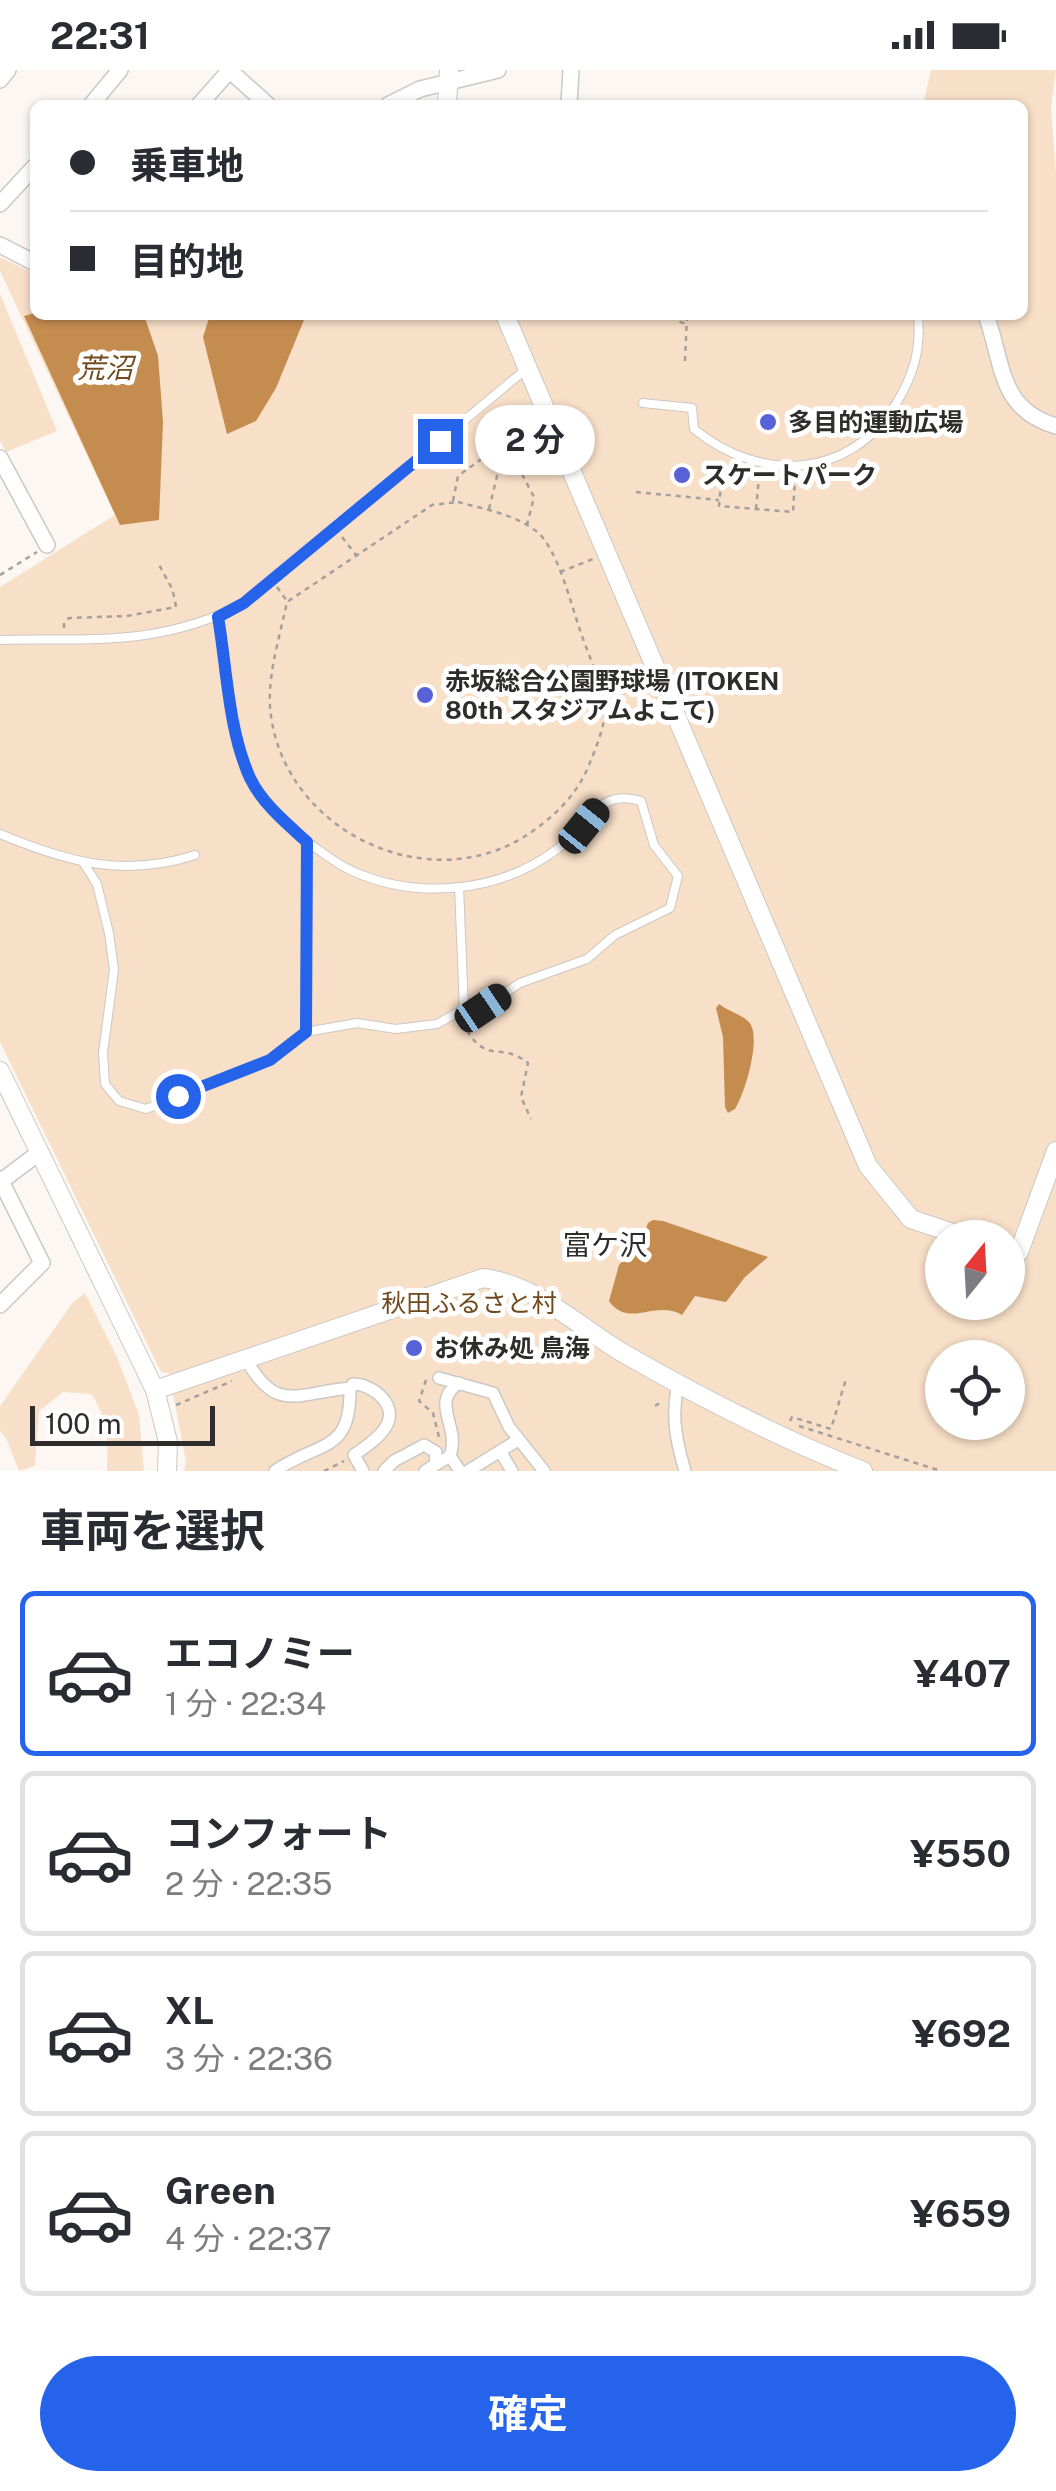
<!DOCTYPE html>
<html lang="ja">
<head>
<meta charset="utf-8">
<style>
	body { margin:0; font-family:"Public Sans","Noto Sans JP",sans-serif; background:#f2f2f3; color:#2b2b33; height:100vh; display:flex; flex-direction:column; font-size:38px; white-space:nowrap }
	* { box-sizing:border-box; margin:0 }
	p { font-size:32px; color:#7c7c81 }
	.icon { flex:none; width:55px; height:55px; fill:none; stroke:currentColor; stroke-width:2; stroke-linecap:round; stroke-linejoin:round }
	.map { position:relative; height:1401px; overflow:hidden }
	.side { display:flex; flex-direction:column; background:#fff; flex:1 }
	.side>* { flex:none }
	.top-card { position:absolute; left:30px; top:30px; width:998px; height:220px; border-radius:15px; box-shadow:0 2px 8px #0004; display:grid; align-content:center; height:220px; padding:0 40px; background:#fff }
	.needle { width:65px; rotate:18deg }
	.tools { position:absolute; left:925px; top:1150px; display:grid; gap:20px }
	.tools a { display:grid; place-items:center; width:100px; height:100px; border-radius:50%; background:#fff; box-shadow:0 2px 8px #0004; font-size:50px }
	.scale { position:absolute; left:30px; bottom:25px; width:185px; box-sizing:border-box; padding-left:10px; border:5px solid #2f2d2b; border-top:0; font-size:28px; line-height:35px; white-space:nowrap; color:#2f2d2b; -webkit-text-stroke:8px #fff; paint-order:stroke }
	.end { position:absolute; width:45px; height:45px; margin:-22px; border:12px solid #2563eb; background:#fff; box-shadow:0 0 0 5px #fff }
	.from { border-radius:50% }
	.bubble { position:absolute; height:70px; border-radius:35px; background:#fff; box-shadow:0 2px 8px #0004; font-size:32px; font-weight:700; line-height:70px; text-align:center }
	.car { position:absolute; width:30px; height:60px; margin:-30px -15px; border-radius:12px; box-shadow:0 0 8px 2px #0007; background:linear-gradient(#222 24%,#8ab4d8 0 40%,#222 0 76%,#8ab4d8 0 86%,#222 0) }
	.top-card b { display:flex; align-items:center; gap:35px; height:95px; font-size:38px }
	.top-card b+b { border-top:2px solid #e1e1e2 }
	.top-card i { width:25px; height:25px; background:#2b2b33 }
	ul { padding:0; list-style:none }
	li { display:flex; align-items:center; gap:30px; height:165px; margin:0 20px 15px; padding:0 20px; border:5px solid #e1e1e2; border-radius:15px }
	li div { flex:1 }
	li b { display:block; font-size:38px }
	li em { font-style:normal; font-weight:700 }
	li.current { border-color:#2563eb }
	li>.icon { width:90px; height:90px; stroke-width:1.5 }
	h2 { padding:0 40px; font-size:45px; line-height:120px }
	.primary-button { display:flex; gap:20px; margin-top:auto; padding:20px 40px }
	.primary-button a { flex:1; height:115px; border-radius:60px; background:#2563eb; color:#fff; font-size:40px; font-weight:700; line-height:115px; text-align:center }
	.status { display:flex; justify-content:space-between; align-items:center; height:70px; padding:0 50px; background:#fff; direction:ltr }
	.status svg { height:28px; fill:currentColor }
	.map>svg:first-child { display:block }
	.green { fill:#f7dfc8; fill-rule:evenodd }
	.water { fill:#c58c50 }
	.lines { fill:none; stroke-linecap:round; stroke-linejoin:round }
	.service-casing { stroke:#ccc8c3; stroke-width:10 }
	.pedestrian-casing { stroke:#ccc8c3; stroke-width:14 }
	.minor-casing { stroke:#ccc8c3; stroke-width:18 }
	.tertiary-casing { stroke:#ccc8c3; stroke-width:20 }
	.path { stroke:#a4a09d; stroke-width:2.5; stroke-dasharray:5 5; stroke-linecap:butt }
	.service { stroke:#fff; stroke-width:8 }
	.pedestrian { stroke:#fff; stroke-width:11 }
	.minor { stroke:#fff; stroke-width:15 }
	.tertiary { stroke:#fff; stroke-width:18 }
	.route { stroke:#2563eb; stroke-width:12 }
	.poi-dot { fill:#5961d8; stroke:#fff; stroke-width:4 }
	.labels { text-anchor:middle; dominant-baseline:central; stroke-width:10; stroke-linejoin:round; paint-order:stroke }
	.poi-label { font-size:25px; font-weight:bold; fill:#2f2d2b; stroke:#fff; text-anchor:start }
	.park-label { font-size:25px; fill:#70481c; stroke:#fff }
	.water-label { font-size:28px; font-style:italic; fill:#734b1f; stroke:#fff }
	.neighbourhood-label { font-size:28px; fill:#2f2d2b; stroke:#fff }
</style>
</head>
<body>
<div class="status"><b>22:31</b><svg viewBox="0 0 49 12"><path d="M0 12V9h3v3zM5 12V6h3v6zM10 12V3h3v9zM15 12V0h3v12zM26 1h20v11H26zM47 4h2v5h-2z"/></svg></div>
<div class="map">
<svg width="1056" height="1401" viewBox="0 0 1056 1401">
	<rect width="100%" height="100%" fill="#fcf7f3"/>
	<g class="green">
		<path d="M931,0H1056L1051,38L1056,103V1401H184L186,1391L169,1303L161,1302L0,972V517L115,445L0,201V187L35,204V245H1022V35H923ZM942,1168H1008V1232H942ZM942,1288H1008V1352H942Z"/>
		<polygon points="0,224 57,361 6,382 0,371"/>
		<path d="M85,1223L117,1287L139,1345L144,1401H107C108,1371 109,1350 91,1324L63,1322L39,1341L35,1396L19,1401L6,1368L0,1361V1336L73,1232Z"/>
	</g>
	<g class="water">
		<polygon points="35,243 144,245 158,286 163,352 159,450 120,455 24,246"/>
		<polygon points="210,245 306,245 276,318 256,351 227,364 203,267"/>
		<path d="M719,934C728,941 740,944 748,951C763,964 745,1024 735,1039L728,1043L725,1037L723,967L716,938Z"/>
		<path d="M653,1150L663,1151L768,1187L745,1207L726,1232L695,1226L682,1245C655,1229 629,1259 609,1231L619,1195L642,1170L648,1153Z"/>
	</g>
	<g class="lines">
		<g class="service-casing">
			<g id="service">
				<path d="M643,333L692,338L694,359C760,413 849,410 896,334C914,304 921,280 918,245"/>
				<path d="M0,570C90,568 161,577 244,533L525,300"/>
				<path d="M0,764C67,792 124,808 195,785"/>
				<path d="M83,792L97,814L109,863L114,900L103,983L105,1014L119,1031L146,1039L270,990L306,962L307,772C286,753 262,733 250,708C228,659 226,599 218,547"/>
				<polyline points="459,817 464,939"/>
				<path d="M306,962L357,953L396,959L437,954L464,939L483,938L520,913L587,889L615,865L670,838L678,806L654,775L641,731C597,717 587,758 556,780C498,823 417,830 352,801C336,794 321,781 307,772"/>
			</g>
		</g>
		<g class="pedestrian-casing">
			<g id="pedestrian">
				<path d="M246,1289C276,1344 297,1323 350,1318L353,1314C374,1314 400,1337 385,1358C378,1369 364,1378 354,1385L363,1401"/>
				<polyline points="439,1308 493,1323 509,1357 544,1401"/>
				<path d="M678,1314C671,1345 676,1371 685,1401"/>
				<polyline points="500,1381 512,1401"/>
				<polyline points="450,1386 460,1401"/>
				<path d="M275,1401C320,1370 351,1384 350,1318"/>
				<polyline points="384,1401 394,1391 424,1375 436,1382 435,1395"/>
				<path d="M425,1401L450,1386C461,1356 429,1333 459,1313"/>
				<polyline points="468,1401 518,1370"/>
			</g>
		</g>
		<g class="minor-casing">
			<g id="minor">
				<polyline points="229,0 268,35"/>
				<polyline points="0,10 8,0"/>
				<polyline points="91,35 120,0"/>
				<polyline points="199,35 230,0"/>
				<polyline points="388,35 420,19 498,0"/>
				<polyline points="569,35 571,0"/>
				<polyline points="0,134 35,96"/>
				<polyline points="0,175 35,193"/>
				<path d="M986,245C1004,294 998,339 1056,356"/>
				<polyline points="0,388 47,475"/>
				<polyline points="0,1109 42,1193 0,1235"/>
				<polyline points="0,1112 40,1082"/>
			</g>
		</g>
		<g class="tertiary-casing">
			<g id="tertiary">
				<polyline points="447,35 449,0"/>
				<polyline points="505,245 868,1096 911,1149 968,1168"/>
				<polyline points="0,1001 155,1320 168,1372 167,1401"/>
				<polyline points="1008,1178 1019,1182 1056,1081"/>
				<path d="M155,1320L483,1208C535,1214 579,1257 623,1283C701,1328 779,1368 863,1401"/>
			</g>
		</g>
		<g class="path">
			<polyline points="674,245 675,250 686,254"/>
			<polyline points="685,291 687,245"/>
			<polyline points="447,379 465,398"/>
			<polygon points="722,402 795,409 793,442 719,436"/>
			<polyline points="636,422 719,430"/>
			<polyline points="453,431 458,406 505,372 534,427 527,455"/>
			<path d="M458,432C484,439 514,444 536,461C557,477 570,531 579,557C585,577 603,616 605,636C606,654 596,678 589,695C578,722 560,741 537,758C436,835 280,763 270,637C268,602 280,566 287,532L432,435Z"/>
			<polyline points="489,439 511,349"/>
			<polyline points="756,439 759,407"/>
			<polyline points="342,467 356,485"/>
			<polyline points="560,502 593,489"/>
			<polyline points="0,505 37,482"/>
			<polyline points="277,517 287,531"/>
			<path d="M64,558V553L69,548L127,546L176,537C172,511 167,513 158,492"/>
			<polyline points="604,629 649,615"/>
			<path d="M462,952C486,998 499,970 528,993L521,1027L531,1049"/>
			<polyline points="426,1310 419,1331 433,1343 439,1367"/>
			<polyline points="176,1335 232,1311"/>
			<polyline points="655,1336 663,1331"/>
			<polyline points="790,1351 792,1347 831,1359 846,1309"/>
			<polyline points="799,1356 941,1401"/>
			<polyline points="324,1401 344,1391"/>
		</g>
		<use href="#service" class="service"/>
		<use href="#pedestrian" class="pedestrian"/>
		<use href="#minor" class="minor"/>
		<use href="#tertiary" class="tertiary"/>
	</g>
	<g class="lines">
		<path class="route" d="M178,1026L270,990L306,962L307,772C286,753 262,733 250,708C228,659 227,599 218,547L244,533L440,371"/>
	</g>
	<g class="poi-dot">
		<circle cx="768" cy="352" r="10"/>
		<circle cx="682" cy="405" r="10"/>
		<circle cx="425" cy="625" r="10"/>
		<circle cx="414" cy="1278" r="10"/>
	</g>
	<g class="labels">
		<g class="poi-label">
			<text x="788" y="352">多目的運動広場</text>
			<text x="702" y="405">スケートパーク</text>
			<text x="445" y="611">赤坂総合公園野球場 (ITOKEN<tspan x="445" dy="29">80th スタジアムよこて)</tspan></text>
			<text x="434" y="1278">お休み処 鳥海</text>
		</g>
		<g class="park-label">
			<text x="469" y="1233">秋田ふるさと村</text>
		</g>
		<g class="water-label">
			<text x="105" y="297">荒沼</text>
		</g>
		<g class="neighbourhood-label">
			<text x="605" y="1174">富ケ沢</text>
		</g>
	</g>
</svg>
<div class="tools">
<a><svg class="needle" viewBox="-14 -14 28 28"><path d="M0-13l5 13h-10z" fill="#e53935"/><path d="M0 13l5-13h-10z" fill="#7c7c81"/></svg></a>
<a><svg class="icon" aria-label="locate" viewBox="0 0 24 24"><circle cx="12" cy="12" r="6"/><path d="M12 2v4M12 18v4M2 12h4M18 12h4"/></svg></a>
</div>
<div class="scale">100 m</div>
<i class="end from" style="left:178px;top:1026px"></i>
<i class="end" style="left:440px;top:371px"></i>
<div class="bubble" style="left:475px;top:335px;width:120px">2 分</div>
<i class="car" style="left:584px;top:756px;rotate:39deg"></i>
<i class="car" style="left:483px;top:938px;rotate:56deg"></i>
<div class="top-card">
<b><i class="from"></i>乗車地</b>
<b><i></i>目的地</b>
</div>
</div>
<section class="side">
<h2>車両を選択</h2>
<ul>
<li class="current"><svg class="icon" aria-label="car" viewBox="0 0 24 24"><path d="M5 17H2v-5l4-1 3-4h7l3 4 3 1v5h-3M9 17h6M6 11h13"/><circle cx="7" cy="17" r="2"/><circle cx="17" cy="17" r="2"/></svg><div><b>エコノミー</b><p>1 分 · 22:34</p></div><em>¥407</em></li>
<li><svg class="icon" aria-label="car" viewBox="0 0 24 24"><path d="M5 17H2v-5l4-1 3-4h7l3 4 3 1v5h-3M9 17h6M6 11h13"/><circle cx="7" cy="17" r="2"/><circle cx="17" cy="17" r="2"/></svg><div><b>コンフォート</b><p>2 分 · 22:35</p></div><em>¥550</em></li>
<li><svg class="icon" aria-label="car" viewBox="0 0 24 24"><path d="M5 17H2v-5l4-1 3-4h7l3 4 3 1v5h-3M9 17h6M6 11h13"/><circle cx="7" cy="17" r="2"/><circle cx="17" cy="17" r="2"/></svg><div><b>XL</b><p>3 分 · 22:36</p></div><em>¥692</em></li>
<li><svg class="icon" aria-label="car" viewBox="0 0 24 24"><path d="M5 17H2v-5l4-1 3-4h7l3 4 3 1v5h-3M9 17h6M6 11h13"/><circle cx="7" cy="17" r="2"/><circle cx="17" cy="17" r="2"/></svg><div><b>Green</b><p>4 分 · 22:37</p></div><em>¥659</em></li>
</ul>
<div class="primary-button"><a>確定</a></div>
</section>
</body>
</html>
